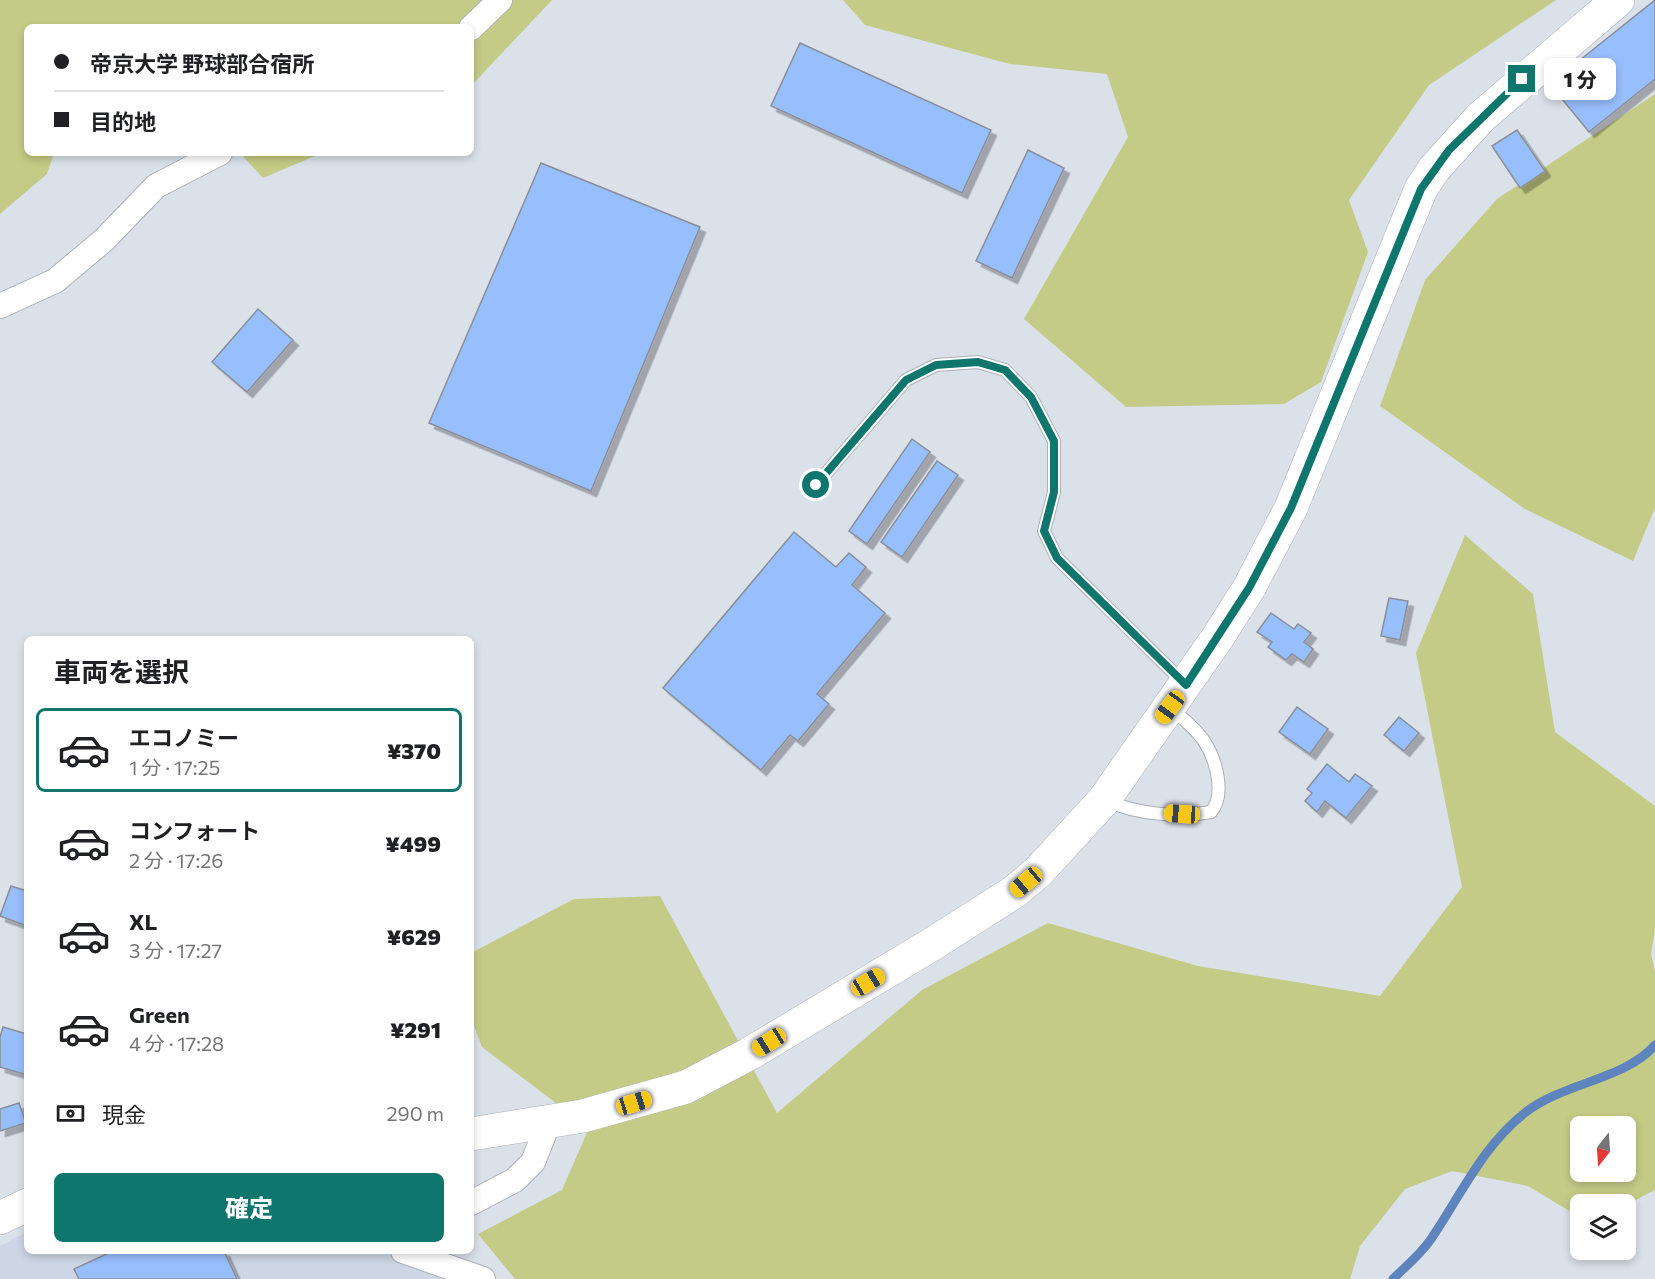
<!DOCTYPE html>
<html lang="ja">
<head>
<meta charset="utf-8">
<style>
	body { margin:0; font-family:Commissioner,"Noto Sans JP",sans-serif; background:#f6f6f6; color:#202124; height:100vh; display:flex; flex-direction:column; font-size:22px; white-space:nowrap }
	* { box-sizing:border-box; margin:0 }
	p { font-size:20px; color:#757577 }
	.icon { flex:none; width:33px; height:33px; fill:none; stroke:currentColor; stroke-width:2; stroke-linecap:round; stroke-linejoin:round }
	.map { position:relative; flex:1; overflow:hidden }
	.sheet { position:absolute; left:24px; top:636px; width:450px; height:618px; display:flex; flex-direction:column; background:#fff; border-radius:9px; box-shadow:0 3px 9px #0003 }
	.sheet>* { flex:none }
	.top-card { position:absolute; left:24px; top:24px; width:450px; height:132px; border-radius:9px; box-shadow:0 3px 9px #0003; display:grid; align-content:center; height:132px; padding:0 30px; background:#fff }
	.needle { width:39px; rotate:197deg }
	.fabs { position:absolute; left:1570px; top:1116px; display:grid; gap:12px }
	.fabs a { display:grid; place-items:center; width:66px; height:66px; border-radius:9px; background:#fff; box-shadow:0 3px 9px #0003; font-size:30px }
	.end { position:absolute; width:27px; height:27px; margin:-14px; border:8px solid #0f766e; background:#fff; box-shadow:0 0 0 3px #fff }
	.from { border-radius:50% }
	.bubble { position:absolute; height:42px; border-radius:9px; background:#fff; box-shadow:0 3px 9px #0003; font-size:20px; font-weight:800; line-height:42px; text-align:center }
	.car { position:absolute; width:18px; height:36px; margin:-18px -9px; border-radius:8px; box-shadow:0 0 4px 2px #0007; background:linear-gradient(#f5c518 24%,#345 0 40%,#f5c518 0 76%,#345 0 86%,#f5c518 0) }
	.top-card b { display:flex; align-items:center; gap:21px; height:57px; font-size:22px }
	.top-card b+b { border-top:2px solid #e0e0e0 }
	.top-card i { width:15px; height:15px; background:#202124 }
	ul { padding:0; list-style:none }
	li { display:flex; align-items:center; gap:18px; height:84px; margin:0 12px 9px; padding:0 18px; border:3px solid transparent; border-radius:9px }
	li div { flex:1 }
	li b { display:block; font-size:22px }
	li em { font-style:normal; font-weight:800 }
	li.on { border-color:#0f766e }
	li>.icon { width:54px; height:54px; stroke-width:1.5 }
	h2 { padding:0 30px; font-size:27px; line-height:72px }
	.pay { display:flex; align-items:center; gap:15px; height:66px; padding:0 30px; font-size:22px }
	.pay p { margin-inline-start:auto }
	.cta { display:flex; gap:12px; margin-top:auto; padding:12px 30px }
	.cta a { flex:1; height:69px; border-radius:9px; background:#0f766e; color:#fff; font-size:24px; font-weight:800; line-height:69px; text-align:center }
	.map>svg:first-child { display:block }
	.built { fill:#cdd6e5 }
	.green { fill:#c4cb86; fill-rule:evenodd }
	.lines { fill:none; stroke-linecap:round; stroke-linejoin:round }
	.stream { stroke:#5e84be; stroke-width:9 }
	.building { fill:#97befd; stroke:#8a8f97; stroke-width:1.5; filter:url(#shadow) }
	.lane-casing { stroke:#acb1b9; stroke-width:14 }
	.street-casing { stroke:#acb1b9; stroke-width:26 }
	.secondary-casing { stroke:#acb1b9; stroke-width:34 }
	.lane { stroke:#fff; stroke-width:12 }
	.street { stroke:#fff; stroke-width:24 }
	.secondary { stroke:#fff; stroke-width:33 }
	.route { stroke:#0f766e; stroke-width:8 }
</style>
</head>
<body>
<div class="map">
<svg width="1655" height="1279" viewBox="0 0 1655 1279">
	<defs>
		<filter id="shadow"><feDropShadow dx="5.5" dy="5.5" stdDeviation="0" flood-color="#0004"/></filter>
	</defs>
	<rect width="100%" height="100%" fill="#dbe1e9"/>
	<polygon class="built" points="27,1232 27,1251 433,1251 464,1279 0,1279 0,1246"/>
	<g class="green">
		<polygon points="0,0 552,0 471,86 471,27 27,27 27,153 54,153 47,174 0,214"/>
		<polygon points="843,0 1556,0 1429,85 1349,200 1368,252 1321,382 1284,404 1126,407 1024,319 1128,137 1107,74 1010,64 865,25"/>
		<polygon points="1655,94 1655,508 1633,561 1525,509 1380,406 1425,280 1497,199"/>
		<polygon points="240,153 322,153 263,178"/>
		<path d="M1465,535L1533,594L1555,732L1655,806V929L1651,954L1655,972V1190L1626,1205L1581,1204V1218L1528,1186L1452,1171L1405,1189L1360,1246L1350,1279H515L478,1234L562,1190L589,1128L482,1047L471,1018V953L574,899L660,896L777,1113L922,990L1048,923L1198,966L1380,996L1462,887L1416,653ZM1581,1126H1626V1172H1581Z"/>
	</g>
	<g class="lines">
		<path class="stream" d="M1393,1279C1406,1266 1421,1254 1431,1239C1461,1195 1483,1145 1526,1112C1563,1083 1626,1079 1655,1045"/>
	</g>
	<g class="building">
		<polygon points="1655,0 1655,79 1589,132 1550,84"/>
		<polygon points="800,43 991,130 962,193 771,106"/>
		<polygon points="1517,130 1545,171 1520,188 1492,146"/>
		<polygon points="1028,150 1064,168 1012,278 976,261"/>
		<polygon points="541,163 700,227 591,491 429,423"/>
		<polygon points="258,309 293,340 247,392 212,362"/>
		<polygon points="912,439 930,452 867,544 849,531"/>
		<polygon points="937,461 958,475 902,557 881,542"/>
		<polygon points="794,532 836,567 849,553 866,567 852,585 885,613 817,694 829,704 798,741 790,735 761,770 663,688"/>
		<polygon points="1389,598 1408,601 1400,640 1381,636"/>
		<polygon points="1271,613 1294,629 1298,624 1311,633 1304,642 1313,649 1304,662 1292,654 1286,660 1268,647 1272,642 1257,632"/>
		<polygon points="1297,707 1328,729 1310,754 1279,732"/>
		<polygon points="1399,717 1419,733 1404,751 1384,735"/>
		<polygon points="1327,764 1349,782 1355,774 1372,786 1346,818 1325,801 1317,812 1305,801 1312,793 1307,789"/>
		<polygon points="11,886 27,891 27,926 0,916"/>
		<polygon points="3,1027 27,1034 27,1075 0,1067 0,1037"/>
		<polygon points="19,1103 26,1123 0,1131 0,1109"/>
		<polygon points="113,1251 224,1251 237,1279 79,1279 74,1269"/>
	</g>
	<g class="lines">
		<g class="lane-casing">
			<g id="lane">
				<polyline points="816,485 906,380 936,365 978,362 1005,370 1031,397 1054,441 1054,492 1044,531 1057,558 1184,683"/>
				<path d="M1107,801C1137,814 1178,818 1211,812C1226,795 1216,759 1204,741C1196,729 1182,718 1171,708"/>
			</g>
		</g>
		<g class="street-casing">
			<g id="street">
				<polyline points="471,28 500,0"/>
				<polyline points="0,306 55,281 104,240 156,186 220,153"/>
				<polyline points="471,1203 515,1180 533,1162 548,1124"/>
				<polyline points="403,1251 483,1279"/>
			</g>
		</g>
		<g class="secondary-casing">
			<g id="secondary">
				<polyline points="471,1134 583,1116 686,1087 749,1054 934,943 1014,892 1038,872 1104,800 1218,637 1249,588 1291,508 1402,235 1421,189 1434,169 1481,117 1618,0"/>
				<polyline points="0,1218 27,1205"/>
			</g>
		</g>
		<use href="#lane" class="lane"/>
		<use href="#street" class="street"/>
		<use href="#secondary" class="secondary"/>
	</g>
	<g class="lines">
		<polyline class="route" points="816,485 906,380 936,365 978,362 1005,370 1031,397 1054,441 1054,492 1044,531 1057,558 1186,685 1249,588 1291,508 1421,189 1449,150 1522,79"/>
	</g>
</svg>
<div class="fabs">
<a><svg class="needle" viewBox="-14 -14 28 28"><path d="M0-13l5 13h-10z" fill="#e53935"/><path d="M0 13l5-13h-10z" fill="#757577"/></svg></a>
<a><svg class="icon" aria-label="layers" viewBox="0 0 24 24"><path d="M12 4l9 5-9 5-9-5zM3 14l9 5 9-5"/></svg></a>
</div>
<i class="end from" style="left:816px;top:485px"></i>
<i class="end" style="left:1522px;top:79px"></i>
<div class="bubble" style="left:1544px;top:58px;width:72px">1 分</div>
<i class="car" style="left:1170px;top:707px;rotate:216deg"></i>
<i class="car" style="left:1182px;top:814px;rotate:274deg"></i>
<i class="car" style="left:1026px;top:882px;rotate:230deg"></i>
<i class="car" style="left:868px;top:982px;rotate:59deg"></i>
<i class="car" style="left:769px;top:1042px;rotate:238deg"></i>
<i class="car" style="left:634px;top:1103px;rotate:73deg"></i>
<div class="top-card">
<b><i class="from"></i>帝京大学 野球部合宿所</b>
<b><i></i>目的地</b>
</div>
<section class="sheet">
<h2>車両を選択</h2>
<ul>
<li class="on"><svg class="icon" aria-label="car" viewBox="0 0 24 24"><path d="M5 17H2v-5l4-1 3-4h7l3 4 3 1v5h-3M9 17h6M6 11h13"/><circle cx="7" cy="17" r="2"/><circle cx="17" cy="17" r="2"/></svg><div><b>エコノミー</b><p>1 分 · 17:25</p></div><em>¥370</em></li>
<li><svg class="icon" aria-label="car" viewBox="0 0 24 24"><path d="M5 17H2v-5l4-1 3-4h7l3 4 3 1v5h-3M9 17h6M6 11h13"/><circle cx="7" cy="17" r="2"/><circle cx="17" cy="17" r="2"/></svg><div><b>コンフォート</b><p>2 分 · 17:26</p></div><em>¥499</em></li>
<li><svg class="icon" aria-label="car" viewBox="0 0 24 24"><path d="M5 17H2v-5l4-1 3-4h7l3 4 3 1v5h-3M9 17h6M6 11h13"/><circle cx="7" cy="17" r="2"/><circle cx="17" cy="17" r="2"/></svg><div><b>XL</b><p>3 分 · 17:27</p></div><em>¥629</em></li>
<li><svg class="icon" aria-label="car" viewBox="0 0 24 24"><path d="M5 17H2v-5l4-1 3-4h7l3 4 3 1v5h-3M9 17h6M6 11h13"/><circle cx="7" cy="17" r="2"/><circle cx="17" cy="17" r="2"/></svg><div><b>Green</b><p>4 分 · 17:28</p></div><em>¥291</em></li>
</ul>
<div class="pay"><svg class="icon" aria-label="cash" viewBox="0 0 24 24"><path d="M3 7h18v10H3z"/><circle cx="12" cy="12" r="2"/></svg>現金<p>290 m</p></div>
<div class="cta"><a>確定</a></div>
</section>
</div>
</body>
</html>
